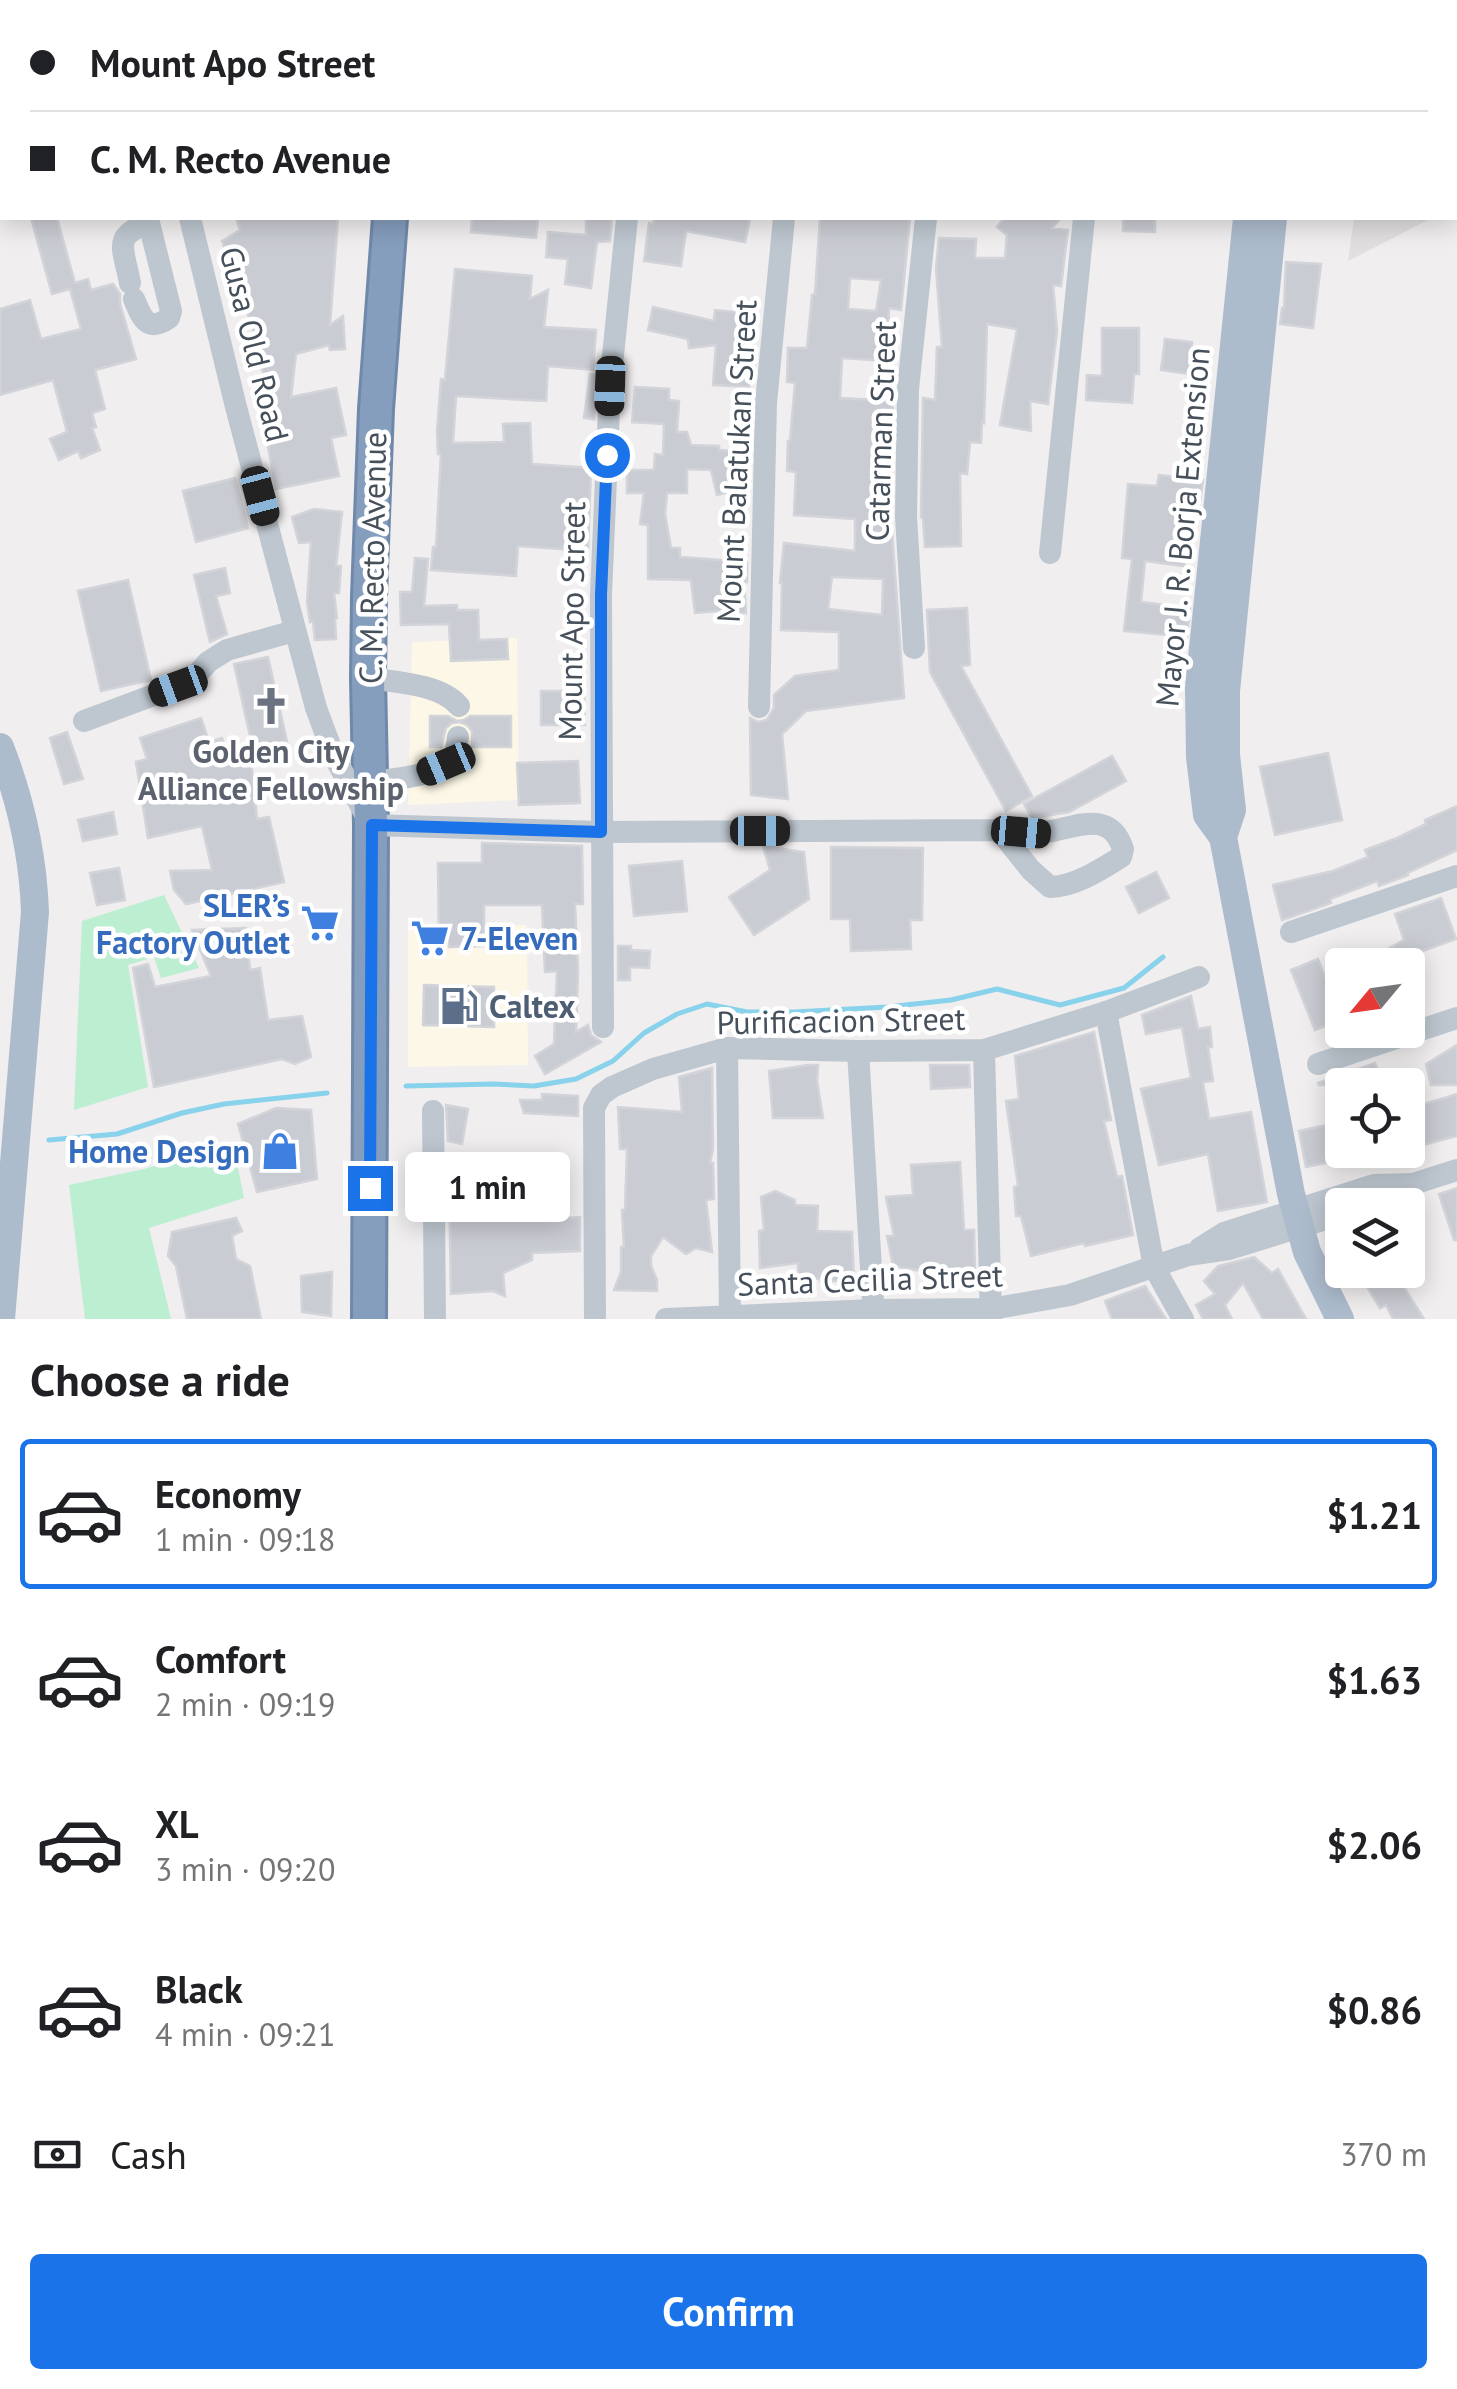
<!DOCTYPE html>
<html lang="en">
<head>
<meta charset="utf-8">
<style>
	body { margin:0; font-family:"PT Sans",sans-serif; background:#f2f2f2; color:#202124; height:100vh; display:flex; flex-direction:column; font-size:38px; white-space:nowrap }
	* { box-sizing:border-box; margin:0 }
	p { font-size:32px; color:#757577 }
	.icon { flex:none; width:55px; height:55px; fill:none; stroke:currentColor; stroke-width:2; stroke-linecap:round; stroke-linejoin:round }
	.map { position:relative; height:1319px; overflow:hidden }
	.details { display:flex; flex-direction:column; background:#fff; flex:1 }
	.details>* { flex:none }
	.top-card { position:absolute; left:0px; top:0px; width:1458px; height:220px; box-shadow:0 5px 25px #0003; display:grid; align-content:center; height:220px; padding:0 30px; background:#fff }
	.needle { width:65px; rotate:241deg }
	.fabs { position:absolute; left:1325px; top:948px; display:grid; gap:20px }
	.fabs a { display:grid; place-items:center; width:100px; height:100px; border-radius:10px; background:#fff; box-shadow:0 5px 25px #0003; font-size:50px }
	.end { position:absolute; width:45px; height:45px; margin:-22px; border:12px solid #1a73e8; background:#fff; box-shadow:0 0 0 5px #fff }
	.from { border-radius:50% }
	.bubble { position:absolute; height:70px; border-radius:10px; background:#fff; box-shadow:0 5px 25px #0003; font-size:32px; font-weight:700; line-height:70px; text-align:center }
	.car { position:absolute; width:30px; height:60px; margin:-30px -15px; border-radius:12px; box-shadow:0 0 8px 2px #0007; background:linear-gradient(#222 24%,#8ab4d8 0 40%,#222 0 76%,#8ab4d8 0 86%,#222 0) }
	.top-card b { display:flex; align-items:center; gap:35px; height:95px; font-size:38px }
	.top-card b+b { border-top:2px solid #e0e0e0 }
	.top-card i { width:25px; height:25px; background:#202124 }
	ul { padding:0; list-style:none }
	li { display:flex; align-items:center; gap:30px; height:150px; margin:0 20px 15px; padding:0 10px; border:5px solid transparent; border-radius:10px }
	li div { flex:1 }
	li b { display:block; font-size:38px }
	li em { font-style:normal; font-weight:700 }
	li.active { border-color:#1a73e8 }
	li>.icon { width:90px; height:90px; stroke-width:1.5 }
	h2 { padding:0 30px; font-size:45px; line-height:120px }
	.pay { display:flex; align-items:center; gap:25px; height:110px; padding:0 30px; font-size:38px }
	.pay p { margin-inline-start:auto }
	.action { display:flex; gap:20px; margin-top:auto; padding:20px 30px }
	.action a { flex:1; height:115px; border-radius:10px; background:#1a73e8; color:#fff; font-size:40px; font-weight:700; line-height:115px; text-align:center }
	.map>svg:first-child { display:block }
	.commercial { fill:#fcf7e6 }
	.education { fill:#e1dfe0 }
	.green { fill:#bceed2 }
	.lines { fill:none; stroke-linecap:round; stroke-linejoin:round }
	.stream { stroke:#89d2eb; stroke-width:5 }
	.building { fill:#caccd3; stroke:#d2d4d9; stroke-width:2.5; fill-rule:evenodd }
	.highway-casing { stroke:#7088a9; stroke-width:38 }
	.minor { stroke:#bec7d0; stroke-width:22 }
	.major { stroke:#adbccd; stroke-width:28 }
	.highway { stroke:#859ebd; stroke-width:32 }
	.route { stroke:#1a73e8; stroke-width:12 }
	.labels { text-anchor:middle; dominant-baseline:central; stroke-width:9; stroke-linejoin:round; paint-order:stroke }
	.street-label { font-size:32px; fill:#46505b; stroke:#fff }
	.worship-label { font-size:32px; font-weight:bold; fill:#5b616d; stroke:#fff }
	.shop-label { font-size:32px; font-weight:bold; fill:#366cbe; stroke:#fff; text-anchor:end }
	.service-label { font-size:32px; font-weight:bold; fill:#4e5e75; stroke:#fff; text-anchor:start }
</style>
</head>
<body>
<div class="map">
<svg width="1457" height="1319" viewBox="0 0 1457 1319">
	<rect width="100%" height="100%" fill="#f0eeee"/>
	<g class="commercial">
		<polygon points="517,638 519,800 408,805 412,642"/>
		<polygon points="527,925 528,1065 408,1067 408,928"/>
	</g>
	<polygon class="education" points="1354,218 1432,218 1348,261"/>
	<g class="green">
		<polygon points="164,895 199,968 161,978 154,957 128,965 148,1087 74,1110 82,921"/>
		<polygon points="233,1143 244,1198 149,1228 171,1319 85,1319 69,1185 144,1169"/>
	</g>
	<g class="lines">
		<g class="stream">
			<polyline points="406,1086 493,1084 534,1086 576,1079 613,1061 644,1033 677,1014 707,1004 747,1012 794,1012 887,1007 951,1000 997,989 1060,1005 1124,988 1163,957"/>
			<polyline points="49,1140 117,1134 182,1113 224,1104 327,1093"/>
		</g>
	</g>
	<g class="building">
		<polygon points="31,218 57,218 75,283 88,279 91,290 113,284 120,294 120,304 136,359 95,370 105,409 92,413 96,427 92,428 100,450 81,458 78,451 59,460 50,439 67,432 53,380 0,395 0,309 30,300 41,339 81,329 70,289 52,294"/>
		<polygon points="236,218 338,218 330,325 343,316 345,349 330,350 329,345 296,354 291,397 336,388 346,435 331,438 339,476 276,489 260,404 264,403 262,376 264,375 254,347 259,346 222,241 240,230"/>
		<polygon points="472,218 538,220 536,238 471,232"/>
		<polygon points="586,218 612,218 610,241 597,242 591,288 565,284 568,259 546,257 548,232 586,235"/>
		<polygon points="654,218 742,218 750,219 745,242 686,231 681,266 644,261 649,223 653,224"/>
		<path d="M820,218H910L901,310L889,308L887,361L842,358L840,398L893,401L891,518L904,698L806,711L782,734L788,799L751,795L750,718L758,722L767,720L774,708V695L795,676L839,670V632L781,630L782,583H780L784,543L855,551V519L794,515L796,472L787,471L788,441H790L795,383L787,382L788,348H807L812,295L815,294ZM850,278L881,280L876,311L848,309ZM832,577L883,579L882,615L828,609Z"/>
		<polygon points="1004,218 1061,218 1052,228 1068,230 1061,286 1053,285 1057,331 1048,404 1030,401 1031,431 1000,425 1017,329 987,324 984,423 982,422 981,443 970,442 967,474 960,473 961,546 925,547 923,519 921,517 923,398 935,400 937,347 942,347 936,268 939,238 976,239 975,258 1005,258 1007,235 997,227"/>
		<polygon points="1123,218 1155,218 1155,232 1123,231"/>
		<polygon points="1286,262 1321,264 1313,328 1280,324 1282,308 1284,308"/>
		<polygon points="455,269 532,276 530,299 548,290 544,327 596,330 593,370 548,366 546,401 456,396 453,443 504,442 503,424 530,423 532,464 591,468 588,551 518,546 516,576 431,570 433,547 436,547 441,454 438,454 437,432 441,379 445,380"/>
		<polygon points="653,307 714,321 715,310 755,314 752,352 756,352 754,373 749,372 749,387 713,385 716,345 689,348 688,339 648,330"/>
		<polygon points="1102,328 1139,328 1139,374 1134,374 1132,403 1086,400 1087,375 1102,376"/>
		<polygon points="1165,339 1192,342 1189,374 1161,370"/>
		<polygon points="590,374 596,374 594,419 584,418"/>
		<polygon points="635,387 669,389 669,400 679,401 677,432 687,432 691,445 719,446 719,450 750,452 749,472 736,471 740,489 717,495 711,470 687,469 687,493 667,493 665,514 671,548 680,548 680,557 747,562 747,582 744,582 746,613 718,614 718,611 695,613 691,580 648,579 648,525 640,524 644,493 627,493 627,470 654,470 655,454 663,455 664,424 632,422"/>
		<polygon points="1159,475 1203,480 1200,501 1189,500 1184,566 1145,561 1141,602 1190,608 1187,637 1124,631 1132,559 1122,558 1128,484 1157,486"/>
		<polygon points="235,478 248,528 196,542 183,491"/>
		<polygon points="314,509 342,512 336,566 341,566 339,593 334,593 337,618 335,619 336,639 315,640 313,621 310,622 307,602 311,542 299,543 292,517"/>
		<polygon points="415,558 428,559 424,606 457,605 457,610 478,610 479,640 507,639 508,659 451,661 449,624 401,625 400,592 412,592"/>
		<polygon points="225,568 230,593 216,596 227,634 210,642 194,575"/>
		<polygon points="128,580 151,680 101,691 78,591"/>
		<polygon points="967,608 970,665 961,666 1032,796 1006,811 930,672 927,610"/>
		<polygon points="268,657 288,746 254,754 234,664"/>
		<polygon points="541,691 584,691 585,725 541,725"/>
		<polygon points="430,716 448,716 457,721 464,720 470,716 511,716 511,747 472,747 472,731 467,725 460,722 452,723 446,728 441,747 430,747"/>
		<polygon points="201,718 209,742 222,738 229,764 251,761 257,819 269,817 284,882 186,904 174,890 170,871 212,870 202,826 148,838 136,762 147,759 140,738"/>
		<polygon points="67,732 83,779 64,784 50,738"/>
		<polygon points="1328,753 1342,820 1275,835 1260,767"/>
		<polygon points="1112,756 1126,781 1069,812 1032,818 1024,804"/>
		<polygon points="578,761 580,803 519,805 517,763"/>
		<polygon points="1457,806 1457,850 1407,873 1408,875 1379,886 1377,881 1330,899 1331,903 1282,920 1273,885 1333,871 1368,857 1365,850 1397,838 1426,824 1425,820"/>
		<polygon points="113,812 117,834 83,841 78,820"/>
		<polygon points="482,843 582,846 583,904 575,904 578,970 576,1032 588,1025 591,1035 601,1042 545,1074 535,1056 554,1044 557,971 545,972 542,905 484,905 484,946 449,947 448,939 439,941 438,863 482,863"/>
		<polygon points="763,846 804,852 809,899 754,935 729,897 770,870"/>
		<polygon points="831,847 923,848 922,920 910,920 911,949 851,951 850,919 831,919"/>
		<polygon points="682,861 687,911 634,916 629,866"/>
		<polygon points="119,868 125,900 97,905 90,873"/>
		<polygon points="1156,872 1169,898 1139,913 1126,887"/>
		<polygon points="1441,898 1456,939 1384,965 1359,965 1404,940 1395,914"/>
		<polygon points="246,928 250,970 260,968 268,1020 302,1016 311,1057 295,1064 282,1059 154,1087 133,968 148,964 155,987 211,976 192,930"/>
		<polygon points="618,946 631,946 631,950 650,951 649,968 630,967 630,980 618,980"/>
		<polygon points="1318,959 1342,1019 1315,1030 1291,970"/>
		<polygon points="424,985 494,987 494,1027 423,1025"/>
		<polygon points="1191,996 1198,1029 1210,1027 1212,1047 1208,1047 1213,1081 1203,1082 1209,1119 1251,1112 1267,1202 1218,1211 1208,1154 1159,1165 1141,1089 1191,1078 1182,1027 1146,1034 1142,1015"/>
		<polygon points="1094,1032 1111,1120 1104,1121 1117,1177 1122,1176 1133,1235 1085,1246 1084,1243 1031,1256 1021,1216 1016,1216 1014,1187 1018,1186 1006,1101 1019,1099 1015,1056"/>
		<polygon points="1457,1045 1457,1085 1431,1085 1426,1064"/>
		<polygon points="1375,1063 1383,1085 1319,1085 1318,1083"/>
		<polygon points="808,1065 818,1065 817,1081 823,1118 773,1118 769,1071"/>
		<polygon points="930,1065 969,1065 970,1087 931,1089"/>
		<polygon points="712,1068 713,1149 710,1163 713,1163 714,1199 706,1200 712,1252 696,1248 686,1254 663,1237 651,1256 651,1266 657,1280 657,1291 614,1290 621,1272 621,1247 624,1247 622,1210 625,1210 627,1149 620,1149 618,1107 682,1112 679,1077"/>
		<polygon points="542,1094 578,1096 578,1116 524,1113 520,1100 542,1100"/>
		<polygon points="1457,1094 1457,1136 1408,1149 1408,1109"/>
		<polygon points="446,1105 468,1109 462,1144 448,1141"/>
		<polygon points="276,1108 311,1110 317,1179 257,1192 238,1124"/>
		<polygon points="1327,1125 1334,1161 1306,1167 1299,1131"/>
		<polygon points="1364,1150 1407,1150 1407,1154 1368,1165"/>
		<polygon points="499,1160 501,1182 560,1176 564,1218 580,1217 580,1251 532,1253 532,1260 503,1273 505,1296 493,1291 451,1294 449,1176 452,1176 453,1211 490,1200 485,1162"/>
		<polygon points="960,1162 964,1230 974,1230 975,1273 940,1270 939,1274 893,1266 887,1236 894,1236 886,1197 913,1195 911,1165"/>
		<polygon points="1457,1188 1457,1240 1454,1240 1439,1194"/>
		<polygon points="775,1191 795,1200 795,1205 818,1206 817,1231 852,1232 854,1281 820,1281 820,1279 798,1277 798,1263 760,1268 759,1231 764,1230 761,1197"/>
		<polygon points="236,1218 242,1231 232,1236 236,1259 250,1266 261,1319 187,1319 176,1266 168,1256 172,1232"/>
		<polygon points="1254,1257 1272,1273 1278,1269 1306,1319 1263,1319 1243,1283 1225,1305 1232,1319 1203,1319 1196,1305 1215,1294 1204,1281 1218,1266"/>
		<polygon points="1357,1270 1393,1270 1424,1319 1393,1319 1386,1305 1380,1308"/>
		<polygon points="332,1272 331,1316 302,1312 301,1276"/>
		<polygon points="1145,1286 1166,1319 1112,1319 1105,1301"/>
	</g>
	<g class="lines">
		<g class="highway-casing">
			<g id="highway">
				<polyline points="411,2 411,0"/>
				<polyline points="369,1319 371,825 368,678 369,597 376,409 390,218"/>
			</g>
		</g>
		<g class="minor">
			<polyline points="8,0 9,2"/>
			<polyline points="136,0 137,2"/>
			<polyline points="257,0 258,2"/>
			<polyline points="74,2 89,0"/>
			<polyline points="207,2 212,0"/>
			<polyline points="352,2 393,0"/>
			<polyline points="479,2 488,0"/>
			<polyline points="649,2 649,0"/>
			<polyline points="806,2 806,0"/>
			<polyline points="947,2 948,0"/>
			<polyline points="1106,2 1106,0"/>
			<path d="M190,218L236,407L316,708L334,756L371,825L601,832L999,830C1015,831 1032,835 1047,832C1077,827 1110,809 1123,849L1121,857C1100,870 1074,887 1050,887L1031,870L999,830"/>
			<path d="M130,283C124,249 111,236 149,223L171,311L169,318C147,333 142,318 134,299"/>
			<polyline points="1050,553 1084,218"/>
			<polyline points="914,648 906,517 908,389 926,218"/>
			<path d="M368,678C395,682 441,684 459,706"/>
			<polyline points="759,707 766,403 784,218"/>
			<polyline points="84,721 178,686 195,677 208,662 227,650 294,631"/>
			<path d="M370,782C393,779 445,777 455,753C457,748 457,742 458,737"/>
			<polyline points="1291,932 1457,876"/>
			<polyline points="1106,1012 1154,1267 1183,1319"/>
			<polyline points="603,1027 601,595 610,385 627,218"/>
			<polyline points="727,1048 730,1319"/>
			<polyline points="984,1050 991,1319"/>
			<polyline points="858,1051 874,1319"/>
			<polyline points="1318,1064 1457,1018"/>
			<polyline points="433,1111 435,1319"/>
			<polyline points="1370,1205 1413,1184 1457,1170"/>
			<polyline points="1200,1248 1224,1233 1374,1185 1413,1184"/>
			<polyline points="595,1319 594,1108 601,1095 612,1087 653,1069 727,1048 858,1051 984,1050 1106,1012 1199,977"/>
			<polyline points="666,1319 874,1310 991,1309 1070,1295 1188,1255 1229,1249 1342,1214"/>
		</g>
		<g class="major">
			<polyline points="1271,2 1272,0"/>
			<polyline points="1294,2 1295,0"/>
			<polyline points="1273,218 1226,691 1226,755 1232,810 1223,837 1291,1194 1307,1252 1340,1319"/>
			<path d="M0,747C21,801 33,854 35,912L1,1319"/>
			<polyline points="1223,837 1207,815 1200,757 1199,688 1247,218"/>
		</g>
		<use href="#highway" class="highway"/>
	</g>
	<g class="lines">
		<polyline class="route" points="370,1188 372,825 601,832 601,595 607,455"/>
	</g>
	<defs>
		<g id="church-bare" transform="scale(3)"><path d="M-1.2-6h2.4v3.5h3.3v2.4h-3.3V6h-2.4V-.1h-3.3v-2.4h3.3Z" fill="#6b7280" stroke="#fff" stroke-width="2.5" paint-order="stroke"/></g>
		<g id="supermarket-bare" transform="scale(3)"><path d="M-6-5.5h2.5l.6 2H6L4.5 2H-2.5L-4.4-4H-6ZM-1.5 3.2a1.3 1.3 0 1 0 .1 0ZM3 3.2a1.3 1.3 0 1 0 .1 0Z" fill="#3f7fe0" stroke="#fff" stroke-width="2.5" paint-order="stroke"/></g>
		<g id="fuel-bare" transform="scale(3)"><path d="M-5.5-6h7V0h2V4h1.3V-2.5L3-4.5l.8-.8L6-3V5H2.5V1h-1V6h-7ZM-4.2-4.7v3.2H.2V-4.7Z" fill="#5c6f8a" stroke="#fff" stroke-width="2.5" paint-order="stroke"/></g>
		<g id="shop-bare" transform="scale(3)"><path d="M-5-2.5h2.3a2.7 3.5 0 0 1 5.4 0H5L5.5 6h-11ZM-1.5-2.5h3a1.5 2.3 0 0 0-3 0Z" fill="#3f7fe0" stroke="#fff" stroke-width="2.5" paint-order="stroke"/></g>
	</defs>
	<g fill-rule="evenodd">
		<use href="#church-bare" x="271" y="706"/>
		<use href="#supermarket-bare" x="320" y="923"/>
		<use href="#supermarket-bare" x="430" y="938"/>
		<use href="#fuel-bare" x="459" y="1006"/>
		<use href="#shop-bare" x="280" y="1151"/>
	</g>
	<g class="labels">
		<g class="street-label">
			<text transform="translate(255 344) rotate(76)">Gusa Old Road</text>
			<text transform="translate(880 431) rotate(-88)">Catarman Street</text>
			<text transform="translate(736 461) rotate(-87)">Mount Balatukan Street</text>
			<text transform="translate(1182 527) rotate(-85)">Mayor J. R. Borja Extension</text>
			<text transform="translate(372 558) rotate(-89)">C. M. Recto Avenue</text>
			<text transform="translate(571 621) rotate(-89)">Mount Apo Street</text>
			<text transform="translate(841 1020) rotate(-1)">Purificacion Street</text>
			<text transform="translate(870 1279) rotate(-2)">Santa Cecilia Street</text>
		</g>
		<g class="worship-label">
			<text x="271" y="751">Golden City<tspan x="271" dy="37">Alliance Fellowship</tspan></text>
		</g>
		<g class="shop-label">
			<text x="290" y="905">SLER’s<tspan x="290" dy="37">Factory Outlet</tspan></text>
			<text x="460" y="938" text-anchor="start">7-Eleven</text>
			<text x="250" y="1151">Home Design</text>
		</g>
		<g class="service-label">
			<text x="489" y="1006">Caltex</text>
		</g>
	</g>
</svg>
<div class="fabs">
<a><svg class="needle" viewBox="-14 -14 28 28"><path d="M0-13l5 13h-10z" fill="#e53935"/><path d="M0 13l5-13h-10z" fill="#757577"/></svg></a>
<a><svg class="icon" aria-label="locate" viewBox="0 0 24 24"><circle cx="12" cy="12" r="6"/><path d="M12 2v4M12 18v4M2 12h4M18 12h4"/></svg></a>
<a><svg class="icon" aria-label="layers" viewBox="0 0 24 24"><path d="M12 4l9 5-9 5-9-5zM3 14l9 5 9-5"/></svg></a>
</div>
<i class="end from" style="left:607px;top:455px"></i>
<i class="end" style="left:370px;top:1188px"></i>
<div class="bubble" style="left:405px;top:1152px;width:165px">1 min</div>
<i class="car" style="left:610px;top:386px;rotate:182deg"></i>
<i class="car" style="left:260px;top:496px;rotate:165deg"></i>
<i class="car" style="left:178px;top:686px;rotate:250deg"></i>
<i class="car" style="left:446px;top:764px;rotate:247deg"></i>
<i class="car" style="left:760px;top:831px;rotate:90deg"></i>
<i class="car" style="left:1021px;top:832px;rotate:95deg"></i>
<div class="top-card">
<b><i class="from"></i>Mount Apo Street</b>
<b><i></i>C. M. Recto Avenue</b>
</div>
</div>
<section class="details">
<h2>Choose a ride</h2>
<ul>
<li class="active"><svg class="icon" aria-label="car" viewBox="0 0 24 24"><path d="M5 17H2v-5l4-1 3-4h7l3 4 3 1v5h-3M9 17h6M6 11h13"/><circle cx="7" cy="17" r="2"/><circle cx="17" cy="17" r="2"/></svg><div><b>Economy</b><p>1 min · 09:18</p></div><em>$1.21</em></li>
<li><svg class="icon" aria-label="car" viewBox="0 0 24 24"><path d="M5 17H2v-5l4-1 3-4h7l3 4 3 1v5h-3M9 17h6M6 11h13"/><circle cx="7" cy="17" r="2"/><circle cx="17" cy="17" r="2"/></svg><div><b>Comfort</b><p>2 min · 09:19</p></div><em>$1.63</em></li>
<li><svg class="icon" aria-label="car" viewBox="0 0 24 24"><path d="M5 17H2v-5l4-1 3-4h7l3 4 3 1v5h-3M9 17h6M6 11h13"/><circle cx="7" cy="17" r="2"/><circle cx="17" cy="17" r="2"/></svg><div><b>XL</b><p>3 min · 09:20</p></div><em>$2.06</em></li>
<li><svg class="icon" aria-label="car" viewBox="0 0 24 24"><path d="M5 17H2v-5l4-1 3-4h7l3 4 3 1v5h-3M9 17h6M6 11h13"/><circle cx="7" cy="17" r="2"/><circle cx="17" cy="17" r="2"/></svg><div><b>Black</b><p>4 min · 09:21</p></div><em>$0.86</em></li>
</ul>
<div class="pay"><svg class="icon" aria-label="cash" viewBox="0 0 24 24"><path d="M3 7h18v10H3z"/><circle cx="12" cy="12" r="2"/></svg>Cash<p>370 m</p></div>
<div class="action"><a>Confirm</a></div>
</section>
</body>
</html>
